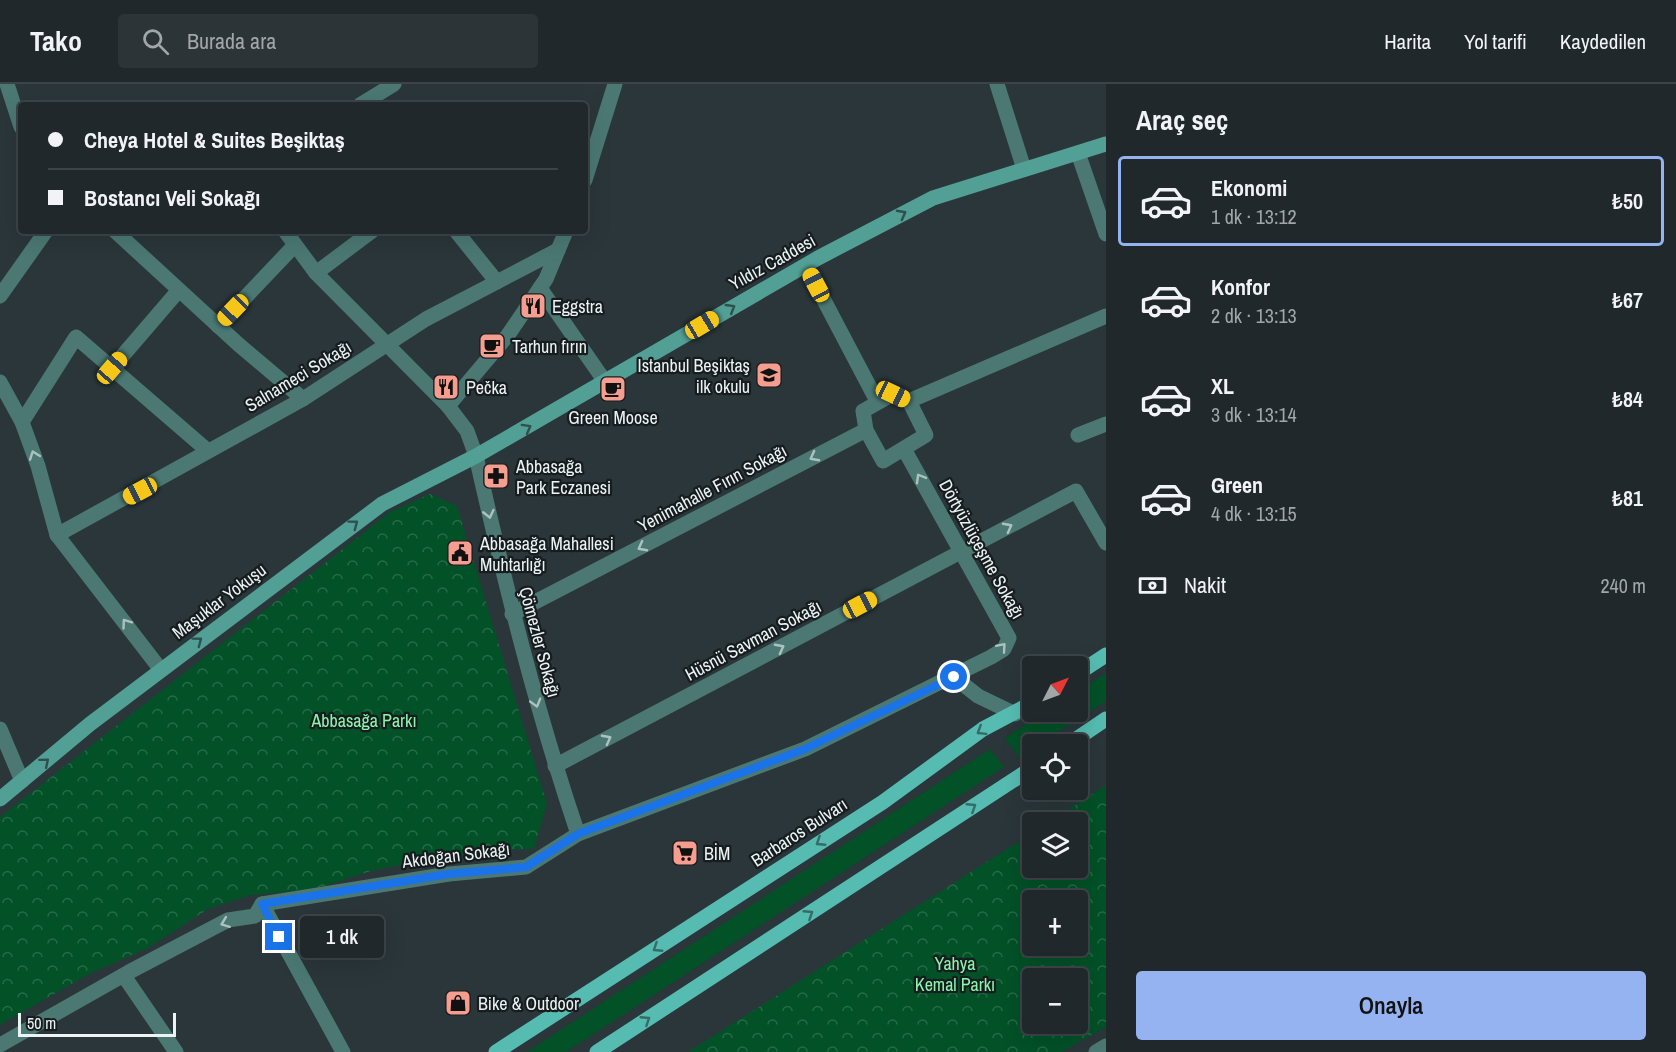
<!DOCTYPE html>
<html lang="tr">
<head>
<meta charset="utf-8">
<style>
	body { margin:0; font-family:"Archivo Narrow",sans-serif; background:#2d3438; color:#f1f3f6; height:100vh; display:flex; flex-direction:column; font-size:22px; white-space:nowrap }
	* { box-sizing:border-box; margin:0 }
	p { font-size:20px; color:#a2a6a9 }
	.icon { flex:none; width:33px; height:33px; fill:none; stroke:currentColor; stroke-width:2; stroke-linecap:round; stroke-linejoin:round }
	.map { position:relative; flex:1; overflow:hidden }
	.drawer { display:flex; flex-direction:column; background:#20282c; width:570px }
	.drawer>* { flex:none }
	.top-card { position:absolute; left:18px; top:18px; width:570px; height:132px; border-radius:6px; box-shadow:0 6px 24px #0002,0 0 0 2px #3d4448; display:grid; align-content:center; height:132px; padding:0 30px; background:#20282c }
	.needle { width:39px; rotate:48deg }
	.tools { position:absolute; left:1022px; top:572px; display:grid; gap:12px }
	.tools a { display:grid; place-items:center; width:66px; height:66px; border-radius:6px; background:#20282c; box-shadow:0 6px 24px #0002,0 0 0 2px #3d4448; font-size:30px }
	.scale { position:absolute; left:18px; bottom:15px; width:158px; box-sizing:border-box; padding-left:6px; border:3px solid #ebf3f5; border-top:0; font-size:16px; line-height:21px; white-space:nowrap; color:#ebf3f5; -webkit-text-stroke:4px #171c1e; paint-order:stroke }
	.end { position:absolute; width:27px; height:27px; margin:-14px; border:8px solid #1a73e8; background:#fff; box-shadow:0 0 0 3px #fff }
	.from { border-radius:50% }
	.bubble { position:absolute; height:42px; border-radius:6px; background:#20282c; box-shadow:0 6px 24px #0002,0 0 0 2px #3d4448; font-size:20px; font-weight:600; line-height:42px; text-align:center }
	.car { position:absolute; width:18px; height:36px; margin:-18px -9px; border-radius:8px; box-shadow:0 0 4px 2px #0007; background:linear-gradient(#f5c518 24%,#345 0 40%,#f5c518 0 76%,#345 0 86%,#f5c518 0) }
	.top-card b { display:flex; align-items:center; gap:21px; height:57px; font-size:22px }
	.top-card b+b { border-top:2px solid #3d4448 }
	.top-card i { width:15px; height:15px; background:#f1f3f6 }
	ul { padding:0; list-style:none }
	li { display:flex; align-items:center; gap:18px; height:90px; margin:0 12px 9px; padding:0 18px; border:3px solid transparent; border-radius:6px }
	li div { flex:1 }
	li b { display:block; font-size:22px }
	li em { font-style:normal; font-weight:600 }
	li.on { border-color:#95b2f1 }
	li>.icon { width:54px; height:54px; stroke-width:1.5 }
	h2 { padding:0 30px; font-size:27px; line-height:72px }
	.pay { display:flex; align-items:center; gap:15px; height:66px; padding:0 30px; font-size:22px }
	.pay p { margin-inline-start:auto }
	.button { display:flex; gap:12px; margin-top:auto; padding:12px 30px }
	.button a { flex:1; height:69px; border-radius:6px; background:#95b2f1; color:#111; font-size:24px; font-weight:600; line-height:69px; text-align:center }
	header { display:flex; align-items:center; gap:36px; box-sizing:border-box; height:84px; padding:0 30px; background:#20282c; border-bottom:2px solid #3d4448 }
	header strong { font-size:28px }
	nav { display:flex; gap:33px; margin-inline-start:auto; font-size:21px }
	.search { width:420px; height:54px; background:#2d3438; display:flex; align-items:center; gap:15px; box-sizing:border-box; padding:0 21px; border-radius:6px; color:#a2a6a9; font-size:22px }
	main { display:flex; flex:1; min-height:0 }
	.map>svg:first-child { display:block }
	.green { fill:#025127 }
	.park { fill:url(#park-crowns); fill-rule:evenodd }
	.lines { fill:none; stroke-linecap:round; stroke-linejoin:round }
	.street { stroke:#4b7873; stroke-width:15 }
	.secondary { stroke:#529f96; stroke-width:15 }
	.primary { stroke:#56bcb2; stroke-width:15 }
	.oneway { stroke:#2f504e }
	.oneway2 { stroke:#abc2c1 }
	.oneway3 { stroke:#366c68 }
	.route { stroke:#1a73e8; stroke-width:8 }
	.labels { text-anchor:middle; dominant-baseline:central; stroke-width:4.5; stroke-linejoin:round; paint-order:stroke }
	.street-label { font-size:18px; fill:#ebf3f5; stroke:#171c1e }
	.poi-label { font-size:18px; fill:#ebf3f5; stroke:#171c1e; text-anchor:start }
	.park-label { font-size:18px; fill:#8bf5ac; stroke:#171c1e }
</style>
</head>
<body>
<header>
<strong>Tako</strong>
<div class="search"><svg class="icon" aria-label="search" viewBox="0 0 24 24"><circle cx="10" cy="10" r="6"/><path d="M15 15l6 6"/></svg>Burada ara</div>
<nav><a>Harita</a><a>Yol tarifi</a><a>Kaydedilen</a></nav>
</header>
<main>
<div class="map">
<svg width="1106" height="968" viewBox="0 0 1106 968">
	<defs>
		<pattern id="park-crowns" width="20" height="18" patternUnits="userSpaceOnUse" patternTransform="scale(1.5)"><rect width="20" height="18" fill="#025127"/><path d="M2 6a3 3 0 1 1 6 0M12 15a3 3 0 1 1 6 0" fill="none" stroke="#276a47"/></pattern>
	</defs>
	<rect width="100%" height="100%" fill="#2a363a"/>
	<g class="green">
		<polygon points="1106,589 1106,617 1039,660 1032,660 1032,665 1019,673 1005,654 1047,627 1077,627 1077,608"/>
		<polygon points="990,665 1004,683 566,968 527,968"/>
	</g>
	<g class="park">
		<polygon points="430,410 457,422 547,720 534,765 492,766 435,775 374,786 315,805 251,811 208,825 148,864 89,890 0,941 0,733 390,428"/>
		<path d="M1106,701V943L1061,968H688L1032,749V783H1077V738H1049ZM1032,816H1077V861H1032ZM1032,894H1077V939H1032Z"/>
	</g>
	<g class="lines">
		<g class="street">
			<polyline points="7,0 21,43"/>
			<polyline points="997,0 1024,85"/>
			<polyline points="360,21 394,0"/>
			<polyline points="1078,69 1106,150"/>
			<polyline points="585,96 615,0"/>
			<polyline points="115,147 238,260 303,315"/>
			<path d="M285,147L316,189L448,322L467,347L476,372C505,500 536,626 578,750"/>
			<polyline points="456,147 497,198"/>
			<polyline points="806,182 877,317"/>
			<polyline points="316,189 372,147"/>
			<polyline points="540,204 606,299"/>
			<polyline points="0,212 46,147"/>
			<polyline points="218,242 295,161"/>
			<polyline points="112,284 179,206"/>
			<polyline points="0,298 22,338 38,382 57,451 161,586"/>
			<polygon points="893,310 909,317 926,351 883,377 866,346 863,327"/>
			<polyline points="909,317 1106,232"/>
			<polyline points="448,322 508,251 546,195 566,147"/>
			<polyline points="22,338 76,253 208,367"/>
			<polyline points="1078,351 1106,340"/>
			<polyline points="57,451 303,315 426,235 558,166"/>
			<polyline points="512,530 866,346"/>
			<polyline points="954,593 978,612 1015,630"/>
			<polyline points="0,645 22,697"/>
			<polyline points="555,682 1076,407 1106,459"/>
			<polyline points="262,820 343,968"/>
			<polyline points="124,892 176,968"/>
			<polyline points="0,961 129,888 228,836 255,832 262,820 449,790 526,783 578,750 805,665 991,573 1004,565 1009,554 904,365"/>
			<polyline points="1096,968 1106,962"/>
		</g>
		<polyline class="secondary" points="0,715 90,640 382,420 476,372 818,174 933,114 1106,60"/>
		<g class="primary">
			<polyline points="1077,590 1106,571"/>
			<polyline points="1069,660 1106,635"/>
			<polyline points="496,968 883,718 983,645 1032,619"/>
			<polyline points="597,968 1032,684"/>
		</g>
	</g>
	<defs><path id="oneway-chevron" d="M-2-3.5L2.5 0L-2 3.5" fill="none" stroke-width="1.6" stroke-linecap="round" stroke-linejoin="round" transform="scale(1.5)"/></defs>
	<g class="oneway">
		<use href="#oneway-chevron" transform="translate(902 130) rotate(-28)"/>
		<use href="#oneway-chevron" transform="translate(731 224) rotate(-31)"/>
		<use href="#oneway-chevron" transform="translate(527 344) rotate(-29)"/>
		<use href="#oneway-chevron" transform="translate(354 440) rotate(-37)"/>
		<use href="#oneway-chevron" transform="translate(198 557) rotate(-37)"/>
		<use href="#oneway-chevron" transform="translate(45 678) rotate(-40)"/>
	</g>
	<g class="oneway2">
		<use href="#oneway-chevron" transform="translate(34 371) rotate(-110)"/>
		<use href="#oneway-chevron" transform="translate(814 373) rotate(152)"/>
		<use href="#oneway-chevron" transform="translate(920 394) rotate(-120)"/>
		<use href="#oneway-chevron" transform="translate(489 430) rotate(77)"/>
		<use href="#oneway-chevron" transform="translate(1008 443) rotate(-28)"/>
		<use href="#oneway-chevron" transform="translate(642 463) rotate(152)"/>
		<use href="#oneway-chevron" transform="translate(126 539) rotate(-126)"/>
		<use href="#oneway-chevron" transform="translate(1002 563) rotate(-49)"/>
		<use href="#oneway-chevron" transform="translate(780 564) rotate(-28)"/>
		<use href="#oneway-chevron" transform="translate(536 619) rotate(74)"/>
		<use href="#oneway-chevron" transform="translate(607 655) rotate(-28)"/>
		<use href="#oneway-chevron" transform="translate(225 839) rotate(159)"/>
	</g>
	<g class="oneway3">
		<use href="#oneway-chevron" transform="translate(981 647) rotate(148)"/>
		<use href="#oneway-chevron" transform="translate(972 723) rotate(-33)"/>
		<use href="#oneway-chevron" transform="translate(820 758) rotate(147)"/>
		<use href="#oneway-chevron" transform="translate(809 830) rotate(-33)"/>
		<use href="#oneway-chevron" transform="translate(657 864) rotate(147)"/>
		<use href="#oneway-chevron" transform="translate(646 936) rotate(-33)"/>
	</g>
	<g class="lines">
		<polyline class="route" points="279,853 262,820 449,790 526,783 578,750 805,665 954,593"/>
	</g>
	<defs>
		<g id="restaurant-square" transform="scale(1.35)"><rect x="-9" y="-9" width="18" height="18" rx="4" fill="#f59d8f" stroke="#171c1e"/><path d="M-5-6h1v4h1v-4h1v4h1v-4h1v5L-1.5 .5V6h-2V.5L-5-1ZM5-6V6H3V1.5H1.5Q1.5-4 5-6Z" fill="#111"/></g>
		<g id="cafe-square" transform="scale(1.35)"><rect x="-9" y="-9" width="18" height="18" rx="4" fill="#f59d8f" stroke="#171c1e"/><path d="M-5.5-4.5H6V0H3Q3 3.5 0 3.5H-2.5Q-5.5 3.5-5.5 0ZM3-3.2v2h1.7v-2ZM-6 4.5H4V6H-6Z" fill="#111"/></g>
		<g id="school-square" transform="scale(1.35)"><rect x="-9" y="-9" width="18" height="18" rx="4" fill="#f59d8f" stroke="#171c1e"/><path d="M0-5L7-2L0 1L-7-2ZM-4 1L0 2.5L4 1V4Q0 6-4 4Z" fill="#111"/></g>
		<g id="pharmacy-square" transform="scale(1.35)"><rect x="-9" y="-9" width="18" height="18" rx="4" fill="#f59d8f" stroke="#171c1e"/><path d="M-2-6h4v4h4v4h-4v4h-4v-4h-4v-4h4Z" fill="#111"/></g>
		<g id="civic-square" transform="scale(1.35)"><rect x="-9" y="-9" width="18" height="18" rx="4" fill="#f59d8f" stroke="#171c1e"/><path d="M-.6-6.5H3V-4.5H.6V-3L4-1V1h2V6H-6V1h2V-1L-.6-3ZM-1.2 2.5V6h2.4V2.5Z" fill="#111"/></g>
		<g id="supermarket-square" transform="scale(1.35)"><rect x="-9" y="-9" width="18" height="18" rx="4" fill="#f59d8f" stroke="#171c1e"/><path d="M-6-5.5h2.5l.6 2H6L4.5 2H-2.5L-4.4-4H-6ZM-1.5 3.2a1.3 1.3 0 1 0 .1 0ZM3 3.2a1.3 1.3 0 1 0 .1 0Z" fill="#111"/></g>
		<g id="shop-square" transform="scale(1.35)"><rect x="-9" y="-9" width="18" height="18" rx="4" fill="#f59d8f" stroke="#171c1e"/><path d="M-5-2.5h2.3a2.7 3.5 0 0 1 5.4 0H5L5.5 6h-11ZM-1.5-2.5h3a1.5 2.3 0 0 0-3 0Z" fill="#111"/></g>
	</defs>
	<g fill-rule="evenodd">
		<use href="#restaurant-square" x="533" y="222"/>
		<use href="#cafe-square" x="492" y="262"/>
		<use href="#school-square" x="769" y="291"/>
		<use href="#restaurant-square" x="446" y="303"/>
		<use href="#cafe-square" x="613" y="305"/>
		<use href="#pharmacy-square" x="496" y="392"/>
		<use href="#civic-square" x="460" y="469"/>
		<use href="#supermarket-square" x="685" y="769"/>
		<use href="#shop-square" x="458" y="919"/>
	</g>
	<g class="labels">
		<g class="street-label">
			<text transform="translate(772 178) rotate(-29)">Yıldız Caddesi</text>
			<text transform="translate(298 292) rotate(-31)">Salnameci Sokağı</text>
			<text transform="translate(712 404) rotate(-28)">Yenimahalle Fırın Sokağı</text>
			<text transform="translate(982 465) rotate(61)">Dörtyüzlüçeşme Sokağı</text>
			<text transform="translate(219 517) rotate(-37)">Maşuklar Yokuşu</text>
			<text transform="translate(753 556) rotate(-28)">Hüsnü Savman Sokağı</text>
			<text transform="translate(540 558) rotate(75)">Çömezler Sokağı</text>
			<text transform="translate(799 748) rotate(-33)">Barbaros Bulvarı</text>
			<text transform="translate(456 771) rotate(-7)">Akdoğan Sokağı</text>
		</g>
		<g class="poi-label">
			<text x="552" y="222">Eggstra</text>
			<text x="512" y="262">Tarhun fırın</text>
			<text x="750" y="281" text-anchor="end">Istanbul Beşiktaş<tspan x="750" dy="21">ilk okulu</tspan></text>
			<text x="466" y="303">Pečka</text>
			<text x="613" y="333" text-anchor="middle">Green Moose</text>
			<text x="516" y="382">Abbasağa<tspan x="516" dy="21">Park Eczanesi</tspan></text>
			<text x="480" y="459">Abbasağa Mahallesi<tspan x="480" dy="21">Muhtarlığı</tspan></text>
			<text x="704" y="769">BİM</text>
			<text x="478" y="919">Bike &amp; Outdoor</text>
		</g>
		<g class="park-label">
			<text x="364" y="636">Abbasağa Parkı</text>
			<text x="955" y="879">Yahya<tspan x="955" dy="21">Kemal Parkı</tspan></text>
		</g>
	</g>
</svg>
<div class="tools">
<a><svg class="needle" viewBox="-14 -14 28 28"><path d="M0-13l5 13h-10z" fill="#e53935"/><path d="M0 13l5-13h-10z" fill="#a2a6a9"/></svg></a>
<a><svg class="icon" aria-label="locate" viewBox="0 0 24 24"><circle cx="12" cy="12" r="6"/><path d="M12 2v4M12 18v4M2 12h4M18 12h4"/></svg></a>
<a><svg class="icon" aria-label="layers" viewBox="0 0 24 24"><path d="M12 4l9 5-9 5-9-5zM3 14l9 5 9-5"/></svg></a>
<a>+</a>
<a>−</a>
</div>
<div class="scale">50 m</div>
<i class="end from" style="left:954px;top:593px"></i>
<i class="end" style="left:279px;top:853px"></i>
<div class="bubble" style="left:300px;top:832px;width:84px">1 dk</div>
<i class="car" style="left:816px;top:201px;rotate:332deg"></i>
<i class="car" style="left:233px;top:226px;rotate:224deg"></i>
<i class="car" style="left:702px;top:241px;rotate:59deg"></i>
<i class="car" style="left:112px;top:284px;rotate:41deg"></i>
<i class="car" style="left:893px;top:310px;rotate:115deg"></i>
<i class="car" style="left:140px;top:407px;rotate:242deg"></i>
<i class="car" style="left:860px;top:521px;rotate:62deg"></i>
<div class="top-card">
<b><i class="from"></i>Cheya Hotel &amp; Suites Beşiktaş</b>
<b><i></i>Bostancı Veli Sokağı</b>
</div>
</div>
<section class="drawer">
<h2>Araç seç</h2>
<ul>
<li class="on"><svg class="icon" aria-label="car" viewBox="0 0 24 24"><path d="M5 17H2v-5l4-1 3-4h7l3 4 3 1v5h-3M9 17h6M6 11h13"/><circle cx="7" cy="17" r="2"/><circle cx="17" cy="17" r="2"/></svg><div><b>Ekonomi</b><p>1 dk · 13:12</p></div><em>₺50</em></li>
<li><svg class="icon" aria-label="car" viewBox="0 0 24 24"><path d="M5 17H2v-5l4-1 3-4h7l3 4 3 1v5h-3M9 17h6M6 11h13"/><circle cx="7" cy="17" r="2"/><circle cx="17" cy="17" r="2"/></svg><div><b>Konfor</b><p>2 dk · 13:13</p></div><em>₺67</em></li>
<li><svg class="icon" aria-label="car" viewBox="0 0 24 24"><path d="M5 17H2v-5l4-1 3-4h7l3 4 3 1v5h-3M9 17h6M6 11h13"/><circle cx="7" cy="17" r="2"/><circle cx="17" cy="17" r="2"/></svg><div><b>XL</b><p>3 dk · 13:14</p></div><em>₺84</em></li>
<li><svg class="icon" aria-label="car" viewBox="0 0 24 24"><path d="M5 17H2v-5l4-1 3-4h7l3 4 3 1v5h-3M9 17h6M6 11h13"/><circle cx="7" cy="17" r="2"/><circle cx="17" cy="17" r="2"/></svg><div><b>Green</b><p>4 dk · 13:15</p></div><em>₺81</em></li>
</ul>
<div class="pay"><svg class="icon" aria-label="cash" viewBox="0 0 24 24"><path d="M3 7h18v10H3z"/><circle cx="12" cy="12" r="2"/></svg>Nakit<p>240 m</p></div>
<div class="button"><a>Onayla</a></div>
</section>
</main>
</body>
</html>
